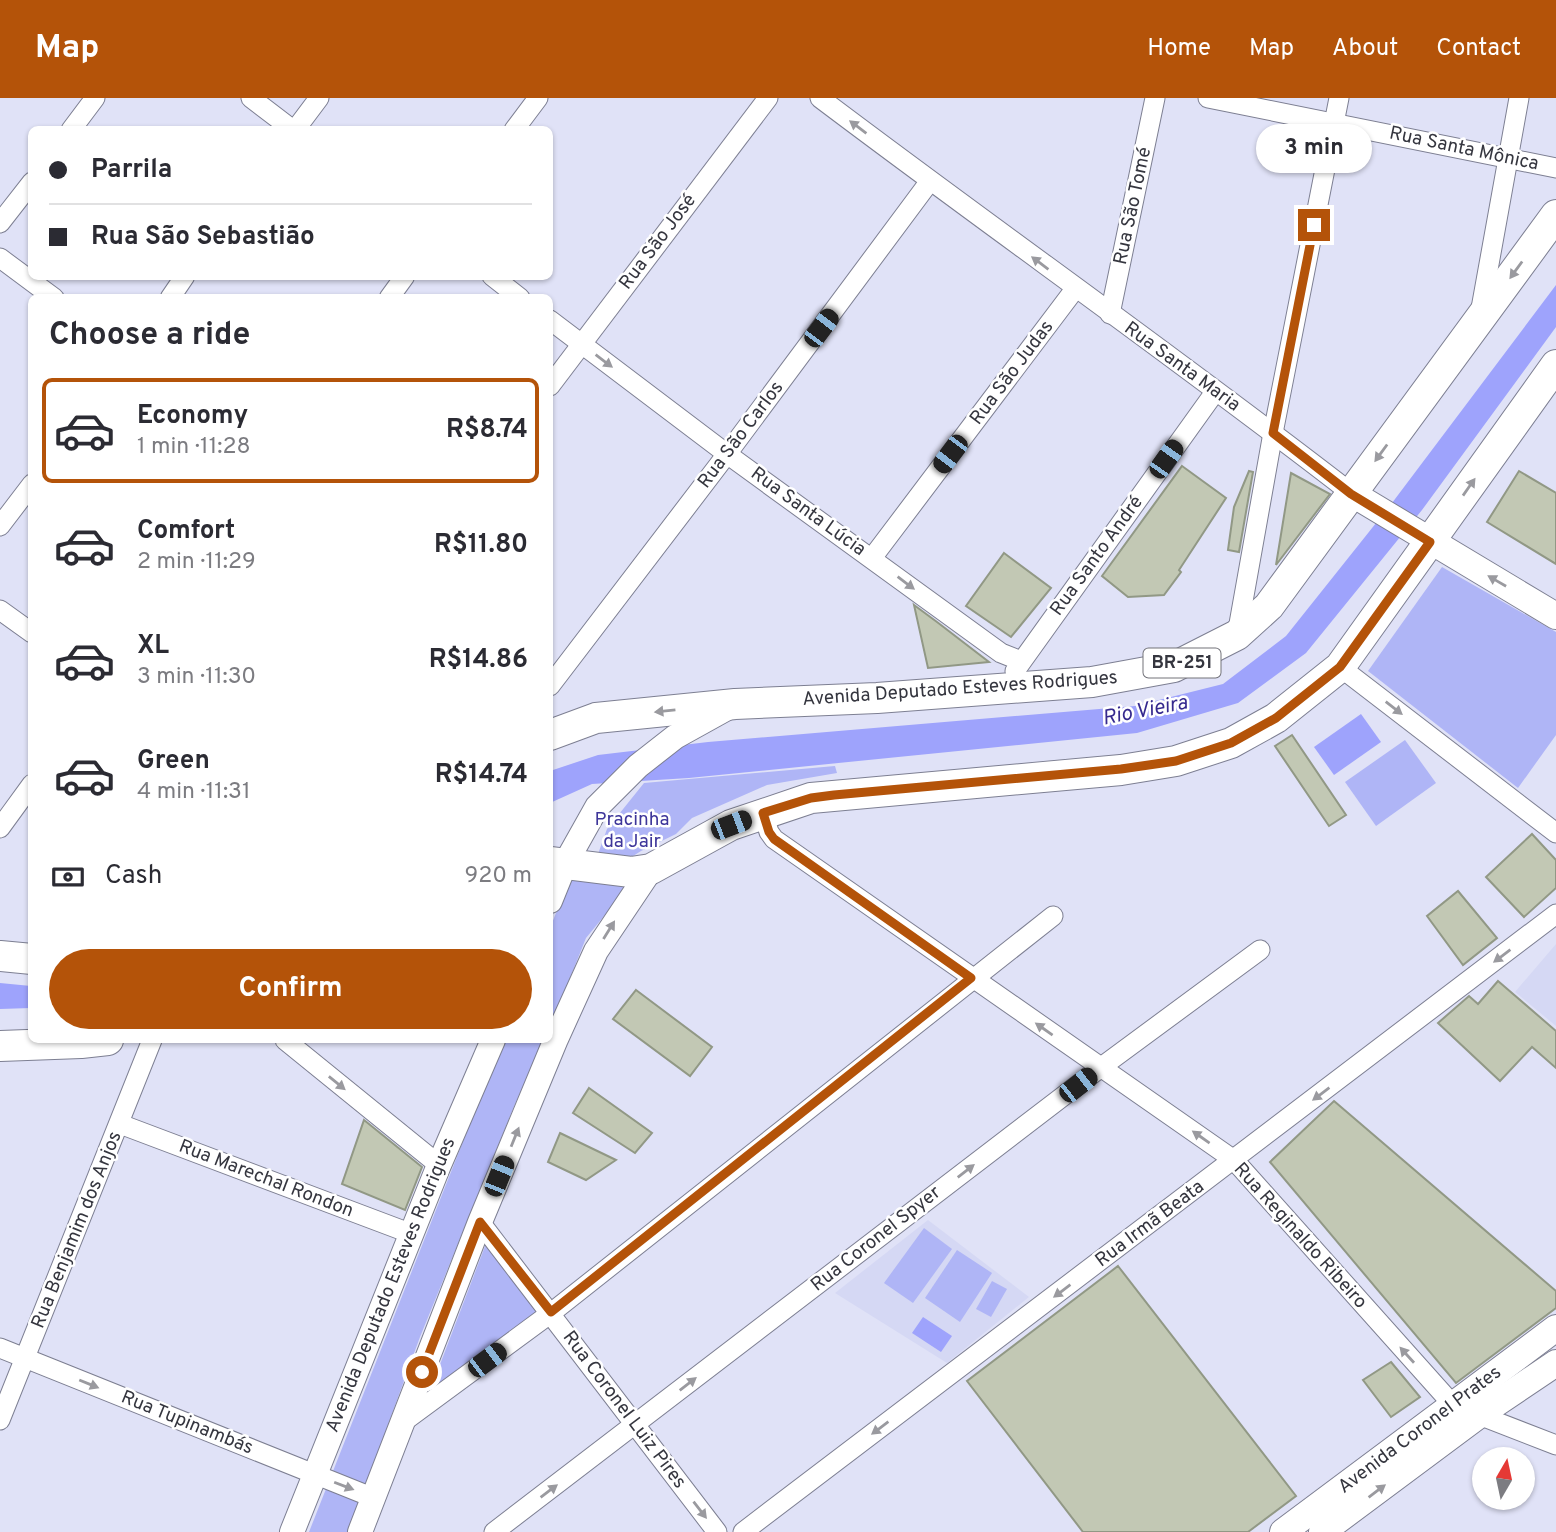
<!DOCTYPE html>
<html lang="en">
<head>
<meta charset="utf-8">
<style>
	body { margin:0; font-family:Overpass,sans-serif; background:#f2f2f3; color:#2b2b33; height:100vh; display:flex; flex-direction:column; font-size:26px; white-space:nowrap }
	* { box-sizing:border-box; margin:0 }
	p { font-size:23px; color:#7c7c81 }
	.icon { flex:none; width:38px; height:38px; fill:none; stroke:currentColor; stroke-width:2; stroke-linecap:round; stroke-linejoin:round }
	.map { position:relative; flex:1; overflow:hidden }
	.sheet { position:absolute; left:28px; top:196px; width:525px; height:749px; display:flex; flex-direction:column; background:#fff; border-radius:10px; box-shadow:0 2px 5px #0004 }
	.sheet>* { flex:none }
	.guide { position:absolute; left:28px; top:28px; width:525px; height:154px; border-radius:10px; box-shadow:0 2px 5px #0004; display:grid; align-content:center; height:154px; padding:0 21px; background:#fff }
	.needle { width:46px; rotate:9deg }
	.fabs { position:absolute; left:1472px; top:1349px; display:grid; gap:14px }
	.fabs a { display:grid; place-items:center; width:63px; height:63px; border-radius:50%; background:#fff; box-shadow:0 2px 5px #0004; font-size:35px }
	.end { position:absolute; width:32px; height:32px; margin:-16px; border:9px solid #b45309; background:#fff; box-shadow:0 0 0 4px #fff }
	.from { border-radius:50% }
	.bubble { position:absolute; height:49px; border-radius:24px; background:#fff; box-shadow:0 2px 5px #0004; font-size:23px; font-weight:700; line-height:49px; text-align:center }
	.car { position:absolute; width:21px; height:42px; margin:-21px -10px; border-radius:9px; box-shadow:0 0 5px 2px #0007; background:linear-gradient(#222 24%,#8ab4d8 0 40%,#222 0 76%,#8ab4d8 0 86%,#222 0) }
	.guide b { display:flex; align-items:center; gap:24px; height:66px; font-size:26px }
	.guide b+b { border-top:2px solid #e1e1e2 }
	.guide i { width:18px; height:18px; background:#2b2b33 }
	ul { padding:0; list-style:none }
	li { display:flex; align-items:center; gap:21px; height:105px; margin:0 14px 10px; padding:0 7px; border:4px solid transparent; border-radius:10px }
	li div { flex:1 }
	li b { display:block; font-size:26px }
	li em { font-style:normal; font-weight:700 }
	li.on { border-color:#b45309 }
	li>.icon { width:63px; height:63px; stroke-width:1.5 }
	h2 { padding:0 21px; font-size:32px; line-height:84px }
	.pay { display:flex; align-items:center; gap:18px; height:77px; padding:0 21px; font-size:26px }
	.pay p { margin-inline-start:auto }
	.cta { display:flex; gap:14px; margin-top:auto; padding:14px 21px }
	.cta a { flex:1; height:80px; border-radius:42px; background:#b45309; color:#fff; font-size:28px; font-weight:700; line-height:80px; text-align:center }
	header { display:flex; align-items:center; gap:42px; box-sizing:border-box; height:98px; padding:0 35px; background:#b45309; color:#fff }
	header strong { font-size:33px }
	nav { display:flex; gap:38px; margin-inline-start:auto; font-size:24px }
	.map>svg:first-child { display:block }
	.built { fill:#d5d8f4 }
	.green { fill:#afb5f6 }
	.water { fill:#9ea3fc }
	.building { fill:#c2c8b4; stroke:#919885; stroke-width:2 }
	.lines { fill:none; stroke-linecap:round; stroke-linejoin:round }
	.minor-casing { stroke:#7d7f92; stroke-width:21 }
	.tertiary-casing { stroke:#7d7f92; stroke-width:26 }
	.secondary-casing { stroke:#7d7f92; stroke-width:28 }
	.primary-casing { stroke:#7d7f92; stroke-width:32 }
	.minor { stroke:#fff; stroke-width:19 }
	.tertiary { stroke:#fff; stroke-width:24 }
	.secondary { stroke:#fff; stroke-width:26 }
	.primary { stroke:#fff; stroke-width:30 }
	.oneway { fill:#9a9a9f }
	.route { stroke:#b45309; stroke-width:9 }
	.labels { text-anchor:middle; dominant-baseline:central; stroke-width:5; stroke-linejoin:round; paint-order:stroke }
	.shield { fill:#fff; stroke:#727279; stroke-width:2 }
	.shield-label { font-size:18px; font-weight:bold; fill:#35363f }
	.street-label { font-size:19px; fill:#35363f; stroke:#fff }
	.park-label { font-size:19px; fill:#3e369a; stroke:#fff }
	.water-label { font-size:21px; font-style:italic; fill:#35298e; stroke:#fff }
</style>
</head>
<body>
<header>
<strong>Map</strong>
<nav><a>Home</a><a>Map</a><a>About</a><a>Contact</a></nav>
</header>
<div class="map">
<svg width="1556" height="1434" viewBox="0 0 1556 1434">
	<rect width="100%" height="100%" fill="#e0e2f7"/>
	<g class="built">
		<polygon points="1556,846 1556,928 1515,894"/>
		<polygon points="928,1122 1029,1199 947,1265 835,1195"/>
	</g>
	<g class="green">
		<polygon points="1442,469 1556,534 1556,637 1518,690 1368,573"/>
		<polygon points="1405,642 1436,685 1376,728 1345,684"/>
		<polygon points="835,668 837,675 767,687 692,720 676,736 641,753 622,765 598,756 607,731 644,685"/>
		<polygon points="572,775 637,778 586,840 550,930 550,830"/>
		<polygon points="503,942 544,942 515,1006 420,1239 349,1434 309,1434"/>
		<polygon points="924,1130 952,1151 913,1205 884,1185"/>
		<polygon points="487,1143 544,1217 428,1298"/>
		<polygon points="957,1152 992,1175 960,1224 925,1200"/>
		<polygon points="992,1183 1007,1191 991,1219 976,1211"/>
	</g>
	<g class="water">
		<polygon points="1556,187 1556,229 1422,412 1306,555 1238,605 1137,635 689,680 592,686 550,705 550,673 598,657 708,644 1135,608 1223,586 1286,538 1392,405"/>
		<polygon points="1361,616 1381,644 1334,677 1314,649"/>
		<polygon points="0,885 31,888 31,910 0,911"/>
		<polygon points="923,1219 952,1238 941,1254 912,1235"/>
	</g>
	<g class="building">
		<polygon points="1182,368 1226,400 1179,472 1181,474 1164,497 1128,499 1102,478"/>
		<polygon points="1249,373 1253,374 1239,454 1228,452 1234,409"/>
		<polygon points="1519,373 1556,395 1556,466 1487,424"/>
		<polygon points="1291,375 1330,396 1276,467"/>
		<polygon points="1004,455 1051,490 1011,539 966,508"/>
		<polygon points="914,507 937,524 989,564 928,570"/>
		<polygon points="1292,637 1346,717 1329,728 1275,648"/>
		<polygon points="1532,736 1556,762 1556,790 1524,819 1486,779"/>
		<polygon points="1458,793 1497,840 1463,867 1427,818"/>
		<polygon points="1498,883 1556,933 1556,970 1532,949 1500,983 1438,925 1469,898 1478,906"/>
		<polygon points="636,892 712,949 690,978 613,921"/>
		<polygon points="589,990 652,1035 635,1055 573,1015"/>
		<polygon points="1334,1003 1556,1193 1556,1210 1456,1285 1270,1064"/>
		<polygon points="364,1022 422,1069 405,1112 342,1086"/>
		<polygon points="560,1035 616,1062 586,1082 548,1064"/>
		<polygon points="1118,1168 1296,1398 1248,1434 1083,1434 967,1283"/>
		<polygon points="1391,1264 1420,1299 1391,1319 1363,1282"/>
	</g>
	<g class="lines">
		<g class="minor-casing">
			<g id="minor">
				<polyline points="251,0 293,32"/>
				<path d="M820,0C996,133 1177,260 1351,395"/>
				<polyline points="1208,0 1556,70"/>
				<polyline points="71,32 95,0"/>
				<polyline points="295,32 319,0"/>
				<polyline points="514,32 538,0"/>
				<polyline points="0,125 32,84"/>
				<polyline points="0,160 54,200"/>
				<polyline points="492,178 520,200"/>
				<polyline points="170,200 185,178"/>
				<polyline points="389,200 405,178"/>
				<polyline points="1110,216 1155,0"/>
				<polyline points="1480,216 1519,0"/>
				<polyline points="550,222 727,356 1001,555 1021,563"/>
				<polyline points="550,288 768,0"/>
				<polyline points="0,428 32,386"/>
				<polyline points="872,460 1075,191"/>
				<polyline points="0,512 32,535"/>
				<polyline points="1237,537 1273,335 1339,0"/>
				<polyline points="1340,569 1556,735"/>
				<polyline points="1015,573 1215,294"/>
				<polyline points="550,588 727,356 930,83"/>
				<polyline points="763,715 769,734 774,741 1234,1062 1453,1307 1556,1347"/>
				<polyline points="0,730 32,686"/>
				<polyline points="285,942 439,1067"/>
				<polyline points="120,1026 412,1136"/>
				<polyline points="480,1124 717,1434"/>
				<polyline points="0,1250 374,1400"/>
				<polyline points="0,1322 152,942"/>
				<polyline points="403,1324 551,1215 1053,818"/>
				<polyline points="494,1434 1100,970 1260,852"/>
				<polyline points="743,1434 1556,816"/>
			</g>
		</g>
		<g class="tertiary-casing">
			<g id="tertiary">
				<polyline points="550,803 565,766 597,709 638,668 675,639 731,608"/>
				<polyline points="292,1434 439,1067 493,942"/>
				<polyline points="360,1434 480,1124 556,941 596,853 651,771"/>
			</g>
		</g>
		<g class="secondary-casing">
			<g id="secondary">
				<polyline points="1351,395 1556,518"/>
				<polyline points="1283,1434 1556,1230"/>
				<polyline points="1322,1434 1479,1317 1556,1265"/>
			</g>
		</g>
		<g class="primary-casing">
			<g id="primary">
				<polyline points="550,637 596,620 735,606 877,600 1092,584 1174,569 1237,537 1269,508 1556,117"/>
				<polyline points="550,764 631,774 651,771 731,727 811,700 1121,672 1176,663 1231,645 1276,620 1340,569 1556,267"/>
				<polyline points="0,858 32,861"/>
				<polyline points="0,948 81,945 108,942"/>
			</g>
		</g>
		<use href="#minor" class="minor"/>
		<use href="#tertiary" class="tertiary"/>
		<use href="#secondary" class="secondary"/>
		<use href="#primary" class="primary"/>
	</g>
	<defs><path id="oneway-solid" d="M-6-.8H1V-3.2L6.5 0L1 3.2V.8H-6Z" transform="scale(1.75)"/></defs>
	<g class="oneway">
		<use href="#oneway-solid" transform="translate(858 29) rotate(-143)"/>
		<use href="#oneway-solid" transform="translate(1040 165) rotate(-143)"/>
		<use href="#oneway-solid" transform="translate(1516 172) rotate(126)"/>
		<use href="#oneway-solid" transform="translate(604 263) rotate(37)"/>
		<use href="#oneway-solid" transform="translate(1381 355) rotate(126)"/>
		<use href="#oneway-solid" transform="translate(1469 389) rotate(-55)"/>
		<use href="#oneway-solid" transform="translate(1497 483) rotate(-150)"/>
		<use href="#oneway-solid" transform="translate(906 485) rotate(37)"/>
		<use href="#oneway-solid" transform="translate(1394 610) rotate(38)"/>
		<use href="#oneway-solid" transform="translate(665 613) rotate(174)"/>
		<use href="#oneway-solid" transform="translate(609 832) rotate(-58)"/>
		<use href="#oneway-solid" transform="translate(1502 858) rotate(143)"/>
		<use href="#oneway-solid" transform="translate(1044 931) rotate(-145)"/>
		<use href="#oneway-solid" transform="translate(337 985) rotate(39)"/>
		<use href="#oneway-solid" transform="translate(1321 996) rotate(143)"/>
		<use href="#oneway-solid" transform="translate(515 1039) rotate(-68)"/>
		<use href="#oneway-solid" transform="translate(1201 1039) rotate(-145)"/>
		<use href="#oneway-solid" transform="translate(966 1073) rotate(-38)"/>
		<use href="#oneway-solid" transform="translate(1062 1193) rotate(143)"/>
		<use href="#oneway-solid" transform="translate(1407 1257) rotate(-132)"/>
		<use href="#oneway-solid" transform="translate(89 1286) rotate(22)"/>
		<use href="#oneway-solid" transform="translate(688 1286) rotate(-38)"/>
		<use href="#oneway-solid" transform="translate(880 1330) rotate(143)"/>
		<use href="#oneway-solid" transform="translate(344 1388) rotate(21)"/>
		<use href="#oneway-solid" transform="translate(549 1393) rotate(-37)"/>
		<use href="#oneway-solid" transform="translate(1377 1393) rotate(-37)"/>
		<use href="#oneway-solid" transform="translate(700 1412) rotate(52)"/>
	</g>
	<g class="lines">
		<polyline class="route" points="422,1274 480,1124 551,1214 971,880 774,741 769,734 763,715 811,700 834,697 1121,671 1176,663 1231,645 1276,620 1340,569 1430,444 1351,396 1273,335 1314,127"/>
	</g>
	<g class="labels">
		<rect class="shield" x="1143.5" y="550.5" width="77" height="29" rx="5"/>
		<g class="shield-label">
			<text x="1182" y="565">BR-251</text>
		</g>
		<g class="street-label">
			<text transform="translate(1464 51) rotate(12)">Rua Santa Mônica</text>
			<text transform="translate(1133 108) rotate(-78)">Rua São Tomé</text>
			<text transform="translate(658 144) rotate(-53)">Rua São José</text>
			<text transform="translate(1182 269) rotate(36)">Rua Santa Maria</text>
			<text transform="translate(1012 275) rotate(-53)">Rua São Judas</text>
			<text transform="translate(741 337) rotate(-53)">Rua São Carlos</text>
			<text transform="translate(808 414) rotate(36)">Rua Santa Lúcia</text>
			<text transform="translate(1097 458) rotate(-54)">Rua Santo André</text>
			<text transform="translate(960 591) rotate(-4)">Avenida Deputado Esteves Rodrigues</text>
			<text transform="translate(266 1081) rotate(21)">Rua Marechal Rondon</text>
			<text transform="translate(1150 1126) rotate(-37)">Rua Irmã Beata</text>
			<text transform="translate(77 1132) rotate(-68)">Rua Benjamim dos Anjos</text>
			<text transform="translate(1300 1138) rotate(48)">Rua Reginaldo Ribeiro</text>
			<text transform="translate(876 1141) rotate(-38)">Rua Coronel Spyer</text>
			<text transform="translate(391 1187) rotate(-68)">Avenida Deputado Esteves Rodrigues</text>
			<text transform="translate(624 1312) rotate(53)">Rua Coronel Luiz Pires</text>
			<text transform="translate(187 1325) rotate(22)">Rua Tupinambás</text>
			<text transform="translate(1420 1332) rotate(-37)">Avenida Coronel Prates</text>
		</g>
		<g class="park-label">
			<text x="632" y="722">Pracinha<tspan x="632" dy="22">da Jair</tspan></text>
		</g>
		<g class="water-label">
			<text transform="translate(1145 613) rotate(-11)">Rio Vieira</text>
		</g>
	</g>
</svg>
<div class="fabs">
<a><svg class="needle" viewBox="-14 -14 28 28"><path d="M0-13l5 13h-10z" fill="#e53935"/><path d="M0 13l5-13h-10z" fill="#7c7c81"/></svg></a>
</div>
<i class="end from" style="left:422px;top:1274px"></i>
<i class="end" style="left:1314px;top:127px"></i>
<div class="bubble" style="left:1256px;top:26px;width:116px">3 min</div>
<i class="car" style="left:821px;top:230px;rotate:37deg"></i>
<i class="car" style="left:950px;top:356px;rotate:217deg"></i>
<i class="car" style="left:1166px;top:361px;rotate:35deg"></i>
<i class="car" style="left:731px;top:727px;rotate:69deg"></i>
<i class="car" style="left:1078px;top:987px;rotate:52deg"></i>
<i class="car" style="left:499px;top:1078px;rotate:22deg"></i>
<i class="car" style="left:487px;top:1262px;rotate:53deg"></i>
<div class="guide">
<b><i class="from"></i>Parrila</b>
<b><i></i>Rua São Sebastião</b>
</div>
<section class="sheet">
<h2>Choose a ride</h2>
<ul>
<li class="on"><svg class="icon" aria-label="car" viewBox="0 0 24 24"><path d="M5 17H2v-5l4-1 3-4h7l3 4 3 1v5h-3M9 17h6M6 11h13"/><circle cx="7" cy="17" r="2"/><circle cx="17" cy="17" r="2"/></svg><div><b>Economy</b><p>1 min · 11:28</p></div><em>R$8.74</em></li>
<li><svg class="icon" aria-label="car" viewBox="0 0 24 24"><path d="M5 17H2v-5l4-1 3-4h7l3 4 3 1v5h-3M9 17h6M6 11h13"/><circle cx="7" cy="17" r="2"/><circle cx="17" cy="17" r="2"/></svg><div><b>Comfort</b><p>2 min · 11:29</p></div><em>R$11.80</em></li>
<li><svg class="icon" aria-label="car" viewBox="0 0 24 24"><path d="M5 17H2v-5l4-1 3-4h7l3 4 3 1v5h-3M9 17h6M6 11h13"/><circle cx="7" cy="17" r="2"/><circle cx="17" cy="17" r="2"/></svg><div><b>XL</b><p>3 min · 11:30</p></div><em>R$14.86</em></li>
<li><svg class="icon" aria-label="car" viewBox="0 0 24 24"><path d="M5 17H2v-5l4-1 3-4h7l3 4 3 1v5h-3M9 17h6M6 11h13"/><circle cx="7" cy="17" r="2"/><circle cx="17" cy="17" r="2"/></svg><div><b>Green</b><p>4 min · 11:31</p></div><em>R$14.74</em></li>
</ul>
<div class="pay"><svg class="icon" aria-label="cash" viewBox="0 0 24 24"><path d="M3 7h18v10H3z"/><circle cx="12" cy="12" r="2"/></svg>Cash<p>920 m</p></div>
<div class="cta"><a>Confirm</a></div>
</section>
</div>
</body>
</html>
